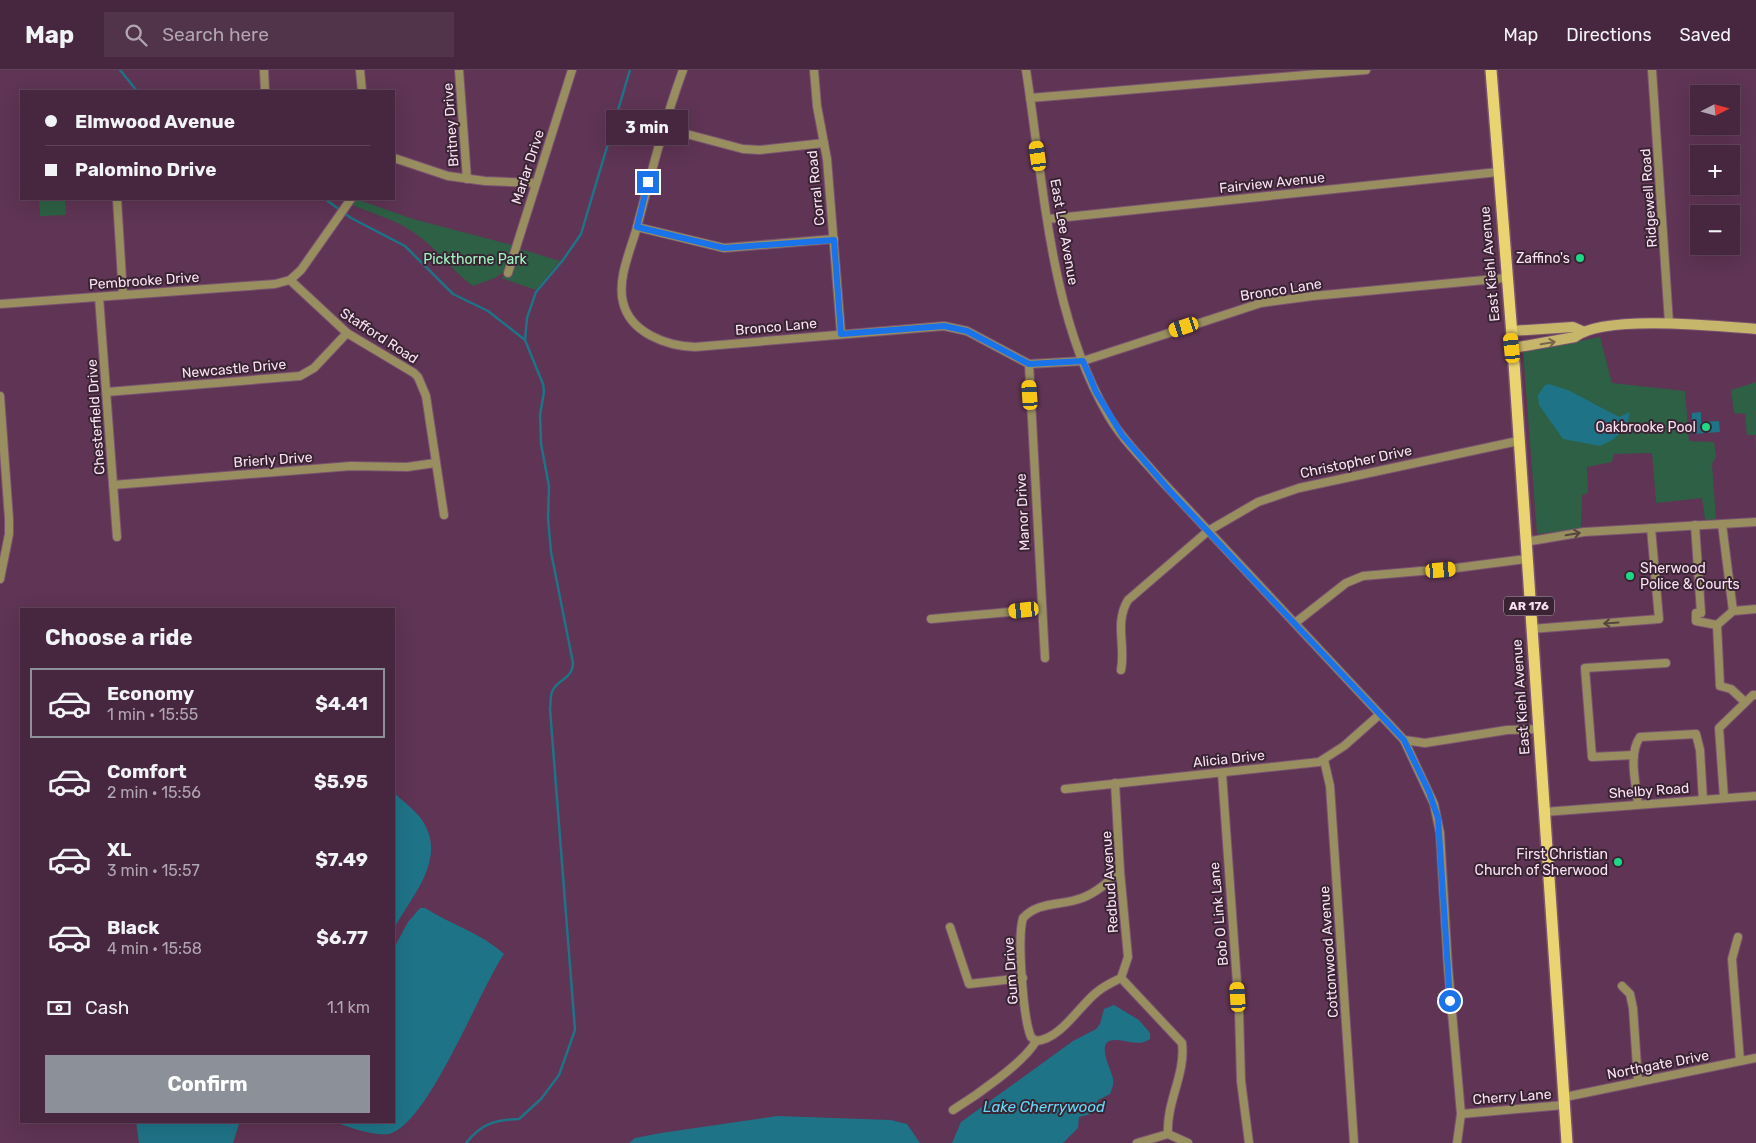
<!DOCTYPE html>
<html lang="en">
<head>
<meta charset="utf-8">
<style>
	body { margin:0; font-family:Rubik,sans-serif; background:#51334a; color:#f1f3f6; height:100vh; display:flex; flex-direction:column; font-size:19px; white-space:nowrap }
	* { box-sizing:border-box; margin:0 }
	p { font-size:16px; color:#b0a5b0 }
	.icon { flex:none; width:28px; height:28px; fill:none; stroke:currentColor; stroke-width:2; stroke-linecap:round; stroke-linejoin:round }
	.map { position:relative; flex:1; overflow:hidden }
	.panel { position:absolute; left:20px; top:538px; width:375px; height:515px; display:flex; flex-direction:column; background:#47273f; border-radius:0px; box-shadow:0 5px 20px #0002,0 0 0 1px #5f4459 }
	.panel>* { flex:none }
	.banner { position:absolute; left:20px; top:20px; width:375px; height:110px; border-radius:0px; box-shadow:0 5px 20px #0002,0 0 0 1px #5f4459; display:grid; align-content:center; height:110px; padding:0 25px; background:#47273f }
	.needle { width:32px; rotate:84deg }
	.controls { position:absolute; left:1690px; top:15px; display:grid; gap:10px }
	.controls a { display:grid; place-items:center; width:50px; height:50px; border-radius:0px; background:#47273f; box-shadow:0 5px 20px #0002,0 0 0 1px #5f4459; font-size:25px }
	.end { position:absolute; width:22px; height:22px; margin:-11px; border:6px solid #1a73e8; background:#fff; box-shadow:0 0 0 2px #fff }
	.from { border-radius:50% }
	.bubble { position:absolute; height:35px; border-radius:0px; background:#47273f; box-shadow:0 5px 20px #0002,0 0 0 1px #5f4459; font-size:16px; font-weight:700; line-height:35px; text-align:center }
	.car { position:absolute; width:15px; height:30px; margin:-15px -8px; border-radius:6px; box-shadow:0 0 4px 1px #0007; background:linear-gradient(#f5c518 24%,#345 0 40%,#f5c518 0 76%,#345 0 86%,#f5c518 0) }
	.banner b { display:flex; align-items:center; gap:18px; height:48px; font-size:19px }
	.banner b+b { border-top:1px solid #5f4459 }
	.banner i { width:12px; height:12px; background:#f1f3f6 }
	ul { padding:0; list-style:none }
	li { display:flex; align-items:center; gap:15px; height:70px; margin:0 10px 8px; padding:0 15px; border:2px solid transparent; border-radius:0px }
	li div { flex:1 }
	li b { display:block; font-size:19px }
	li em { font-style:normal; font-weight:700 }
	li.on { border-color:#8c9099 }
	li>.icon { width:45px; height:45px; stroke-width:1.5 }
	h2 { padding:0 25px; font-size:22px; line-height:60px }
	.pay { display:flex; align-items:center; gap:12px; height:55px; padding:0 25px; font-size:19px }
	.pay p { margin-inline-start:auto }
	.button { display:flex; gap:10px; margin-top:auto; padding:10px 25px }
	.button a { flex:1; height:58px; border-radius:0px; background:#8c9099; color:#fff; font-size:20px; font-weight:700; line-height:58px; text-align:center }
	header { display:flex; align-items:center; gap:30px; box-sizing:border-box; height:70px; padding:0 25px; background:#47273f; border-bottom:1px solid #5f4459 }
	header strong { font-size:24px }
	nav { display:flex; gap:28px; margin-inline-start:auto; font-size:18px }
	.search { width:350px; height:45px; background:#51334a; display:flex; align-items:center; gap:12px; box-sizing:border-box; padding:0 18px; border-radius:0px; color:#b0a5b0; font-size:19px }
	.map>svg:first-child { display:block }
	.green { fill:#2d6044 }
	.water { fill:#1f7387 }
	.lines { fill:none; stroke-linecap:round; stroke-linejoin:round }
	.stream { stroke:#1f7387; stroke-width:2.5 }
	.street-casing { stroke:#7b5371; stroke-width:10 }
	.secondary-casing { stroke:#7b5371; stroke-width:12 }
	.primary-casing { stroke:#7b5371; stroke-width:14 }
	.street { stroke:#988e60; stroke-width:8 }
	.secondary { stroke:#c6b66b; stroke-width:10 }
	.primary { stroke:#ead472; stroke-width:11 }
	.oneway { stroke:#78664c }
	.oneway2 { stroke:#554440 }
	.route { stroke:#1a73e8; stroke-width:6 }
	.poi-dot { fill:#1fd887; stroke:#382433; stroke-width:2 }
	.labels { text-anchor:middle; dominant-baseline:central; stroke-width:4; stroke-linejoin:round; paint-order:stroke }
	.shield { fill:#382433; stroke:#c0a8b9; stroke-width:1 }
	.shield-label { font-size:12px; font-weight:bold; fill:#fbe0f3 }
	.street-label { font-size:14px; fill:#fbe0f3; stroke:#382433 }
	.poi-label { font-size:14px; fill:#fbe0f3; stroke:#382433; text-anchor:end }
	.park-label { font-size:14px; fill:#a0f7c3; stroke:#382433 }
	.water-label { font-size:15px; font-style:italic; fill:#64d9f6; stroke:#382433 }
</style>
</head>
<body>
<header>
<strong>Map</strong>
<div class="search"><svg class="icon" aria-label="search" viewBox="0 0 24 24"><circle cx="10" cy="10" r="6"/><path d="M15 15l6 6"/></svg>Search here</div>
<nav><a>Map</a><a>Directions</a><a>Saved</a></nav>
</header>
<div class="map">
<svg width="1756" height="1073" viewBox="0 0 1756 1073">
	<rect width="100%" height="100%" fill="#5f3454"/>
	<g class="green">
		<polygon points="39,129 65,129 66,145 40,146"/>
		<path d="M356,129L413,149L512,175L505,201L495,208L473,216C450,199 436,177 413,162C396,150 372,143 352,135Z"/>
		<polygon points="517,178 560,191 536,220 501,208 510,202"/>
		<polygon points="1600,267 1612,313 1685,321 1689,371 1714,372 1716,387 1712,394 1716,449 1705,450 1702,428 1656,433 1652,383 1614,384 1612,392 1587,397 1588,423 1582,425 1581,459 1537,464 1523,282"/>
		<polygon points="1756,312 1756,387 1755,365 1747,365 1745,344 1734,343 1731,320"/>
	</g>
	<g class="water">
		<polygon points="1549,314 1570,321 1619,347 1630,342 1627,356 1614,369 1600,376 1563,369 1539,335 1538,325 1545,315"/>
		<polygon points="1701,342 1701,352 1719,351 1720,362 1692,364 1692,343"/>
		<path d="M394,723C403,731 415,740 422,750C448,789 412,825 394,859Z"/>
		<path d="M420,838H425C452,855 481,863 504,884C478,923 431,1047 392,1063C381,1068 345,1057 334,1051H394V878L408,852Z"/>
		<path d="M1114,935L1139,950L1150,963V969C1139,977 1128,970 1116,970C1093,969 1112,1000 1113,1009C1114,1014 1112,1019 1110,1024L1098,1030L1091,1044L1079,1047L1078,1058L1063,1073H952L961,1052L1073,971L1096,959L1100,954L1104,939Z"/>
		<polygon points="777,1046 891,1050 907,1054 920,1073 629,1073 635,1068 661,1063"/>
		<polygon points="136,1051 240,1051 233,1073 139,1073"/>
	</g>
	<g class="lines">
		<g class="stream">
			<polyline points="120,0 137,21"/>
			<path d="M325,129L351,148L405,176L453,224L488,241L525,270L543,314L544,322L540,345L541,374L549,416L548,448L551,482L573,593C572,611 557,608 552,622C550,626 551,634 550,639L575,960L559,1005L541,1029L519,1049C495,1050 482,1053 466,1073"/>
			<polyline points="525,270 527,248 536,222 563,190 581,164 630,0"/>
		</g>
		<g class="street-casing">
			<g id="street">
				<polyline points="264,0 265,21"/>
				<polyline points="360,0 362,21"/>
				<polyline points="459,0 467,109"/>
				<path d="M683,0C664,52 651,104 637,157C631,179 617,209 623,232C630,263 667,276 695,277L944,256L967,261L1029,294L1083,291L1261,233L1313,226L1506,208"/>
				<polyline points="814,0 817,36 827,89 841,263"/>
				<path d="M1026,0C1044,113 1049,244 1108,345C1121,368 1141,387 1158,407L1404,670L1425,673L1507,660L1538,659"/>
				<polyline points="1652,0 1669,253"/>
				<polyline points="1030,28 1366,0"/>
				<polyline points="664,58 743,79 760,80 824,73"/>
				<polyline points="394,88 448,106 485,111 535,113"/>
				<polyline points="117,129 123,225"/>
				<polyline points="1048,149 1498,102"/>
				<polyline points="637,157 724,178 834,169"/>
				<polyline points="508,203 572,0"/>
				<polyline points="290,210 347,263 414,303 418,307 426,326 444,445"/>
				<polyline points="99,227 117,467"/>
				<polyline points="0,234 275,214 290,210 301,200 351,129"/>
				<polyline points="1029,294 1045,588"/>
				<polyline points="107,322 300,306 314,298 347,263"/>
				<polyline points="0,326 9,449 9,464 0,509"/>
				<polyline points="113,415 351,396 407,397 435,393"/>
				<polyline points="1722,454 1733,541"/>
				<polyline points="1695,455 1701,543 1696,543 1696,551 1717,555 1720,616 1731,619 1745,632"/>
				<polyline points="1525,472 1584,462 1756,452"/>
				<polyline points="931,549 1042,539"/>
				<polyline points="1295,553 1346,513 1363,506 1456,498 1526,489"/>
				<polyline points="1717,555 1733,541 1756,539"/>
				<polyline points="1531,559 1659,549 1651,458"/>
				<path d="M1121,600C1126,576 1114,553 1128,530L1208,461L1258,432L1299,418L1518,371"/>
				<polyline points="1404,670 1434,734 1440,763 1448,897 1461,1044 1457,1073"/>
				<polyline points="1634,685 1592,687 1585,598 1666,593"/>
				<polyline points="1324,690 1330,716 1354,1073"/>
				<polyline points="1222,703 1239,941 1241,1011 1249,1073"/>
				<polyline points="1115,713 1120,801 1128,887 1121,908"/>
				<polyline points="1065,719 1319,692 1344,676 1379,645"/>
				<polyline points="1724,728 1719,658 1753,625 1756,625"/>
				<path d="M1638,734C1636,714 1628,684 1640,667L1696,664L1700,680L1703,730"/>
				<polyline points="1544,742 1756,726"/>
				<path d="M1120,801C1108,812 1096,823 1082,828C1061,836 1039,831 1023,848C1017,867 1023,948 1031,967L1036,971C1061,969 1079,936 1097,922C1104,916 1113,912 1121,908"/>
				<polyline points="950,857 969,914 1023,908"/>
				<polyline points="1738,867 1732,889 1740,991"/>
				<path d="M1121,908L1182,973C1186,1004 1166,1032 1168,1064L1188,1073"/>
				<polyline points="1622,916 1630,924 1633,938 1638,1011"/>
				<polyline points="1565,1027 1756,988"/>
				<path d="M953,1040C974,1027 1025,992 1036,971"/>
				<polyline points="1461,1044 1564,1035"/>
				<polyline points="1137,1073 1168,1064"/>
			</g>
		</g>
		<g class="secondary-casing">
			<g id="secondary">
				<polyline points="1511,261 1573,257 1582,261"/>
				<path d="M1513,278L1575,267C1603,244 1718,256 1756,259"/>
			</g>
		</g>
		<g class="primary-casing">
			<polyline id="primary" points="1491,0 1513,278 1567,1073"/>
		</g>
		<use href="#street" class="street"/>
		<use href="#secondary" class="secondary"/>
		<use href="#primary" class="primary"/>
	</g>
	<defs><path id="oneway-shaft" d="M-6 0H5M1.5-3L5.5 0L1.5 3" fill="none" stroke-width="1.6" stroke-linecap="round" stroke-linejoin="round" transform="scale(1.25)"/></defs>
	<use class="oneway" href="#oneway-shaft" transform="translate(1548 273) rotate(-10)"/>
	<g class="oneway2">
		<use href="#oneway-shaft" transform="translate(1573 464) rotate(-10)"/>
		<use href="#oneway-shaft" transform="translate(1611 553) rotate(176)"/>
	</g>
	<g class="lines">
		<polyline class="route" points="648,112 637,157 724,178 834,170 841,264 944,256 967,261 1029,294 1083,291 1096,322 1122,365 1170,421 1404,670 1429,722 1438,748 1450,931"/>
	</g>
	<g class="poi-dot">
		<circle cx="1580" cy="188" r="5"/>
		<circle cx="1706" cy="357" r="5"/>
		<circle cx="1630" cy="506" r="5"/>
		<circle cx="1618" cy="792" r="5"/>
	</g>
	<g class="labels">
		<rect class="shield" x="1504" y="526.5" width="50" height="19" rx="4"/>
		<g class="shield-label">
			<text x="1529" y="536">AR 176</text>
		</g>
		<g class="street-label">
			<text transform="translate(451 55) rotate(-94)">Britney Drive</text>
			<text transform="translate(528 97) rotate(-72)">Marlar Drive</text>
			<text transform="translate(1272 113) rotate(-6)">Fairview Avenue</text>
			<text transform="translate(816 118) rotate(-96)">Corral Road</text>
			<text transform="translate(1649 128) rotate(-94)">Ridgewell Road</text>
			<text transform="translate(1064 162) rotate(80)">East Lee Avenue</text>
			<text transform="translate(1490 194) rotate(-95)">East Kiehl Avenue</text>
			<text transform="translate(144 211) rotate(-4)">Pembrooke Drive</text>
			<text transform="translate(1281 220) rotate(-9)">Bronco Lane</text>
			<text transform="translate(776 257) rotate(-5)">Bronco Lane</text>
			<text transform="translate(379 266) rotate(33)">Stafford Road</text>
			<text transform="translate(234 299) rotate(-5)">Newcastle Drive</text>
			<text transform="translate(96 347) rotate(-94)">Chesterfield Drive</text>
			<text transform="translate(273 390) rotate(-4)">Brierly Drive</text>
			<text transform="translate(1356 392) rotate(-12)">Christopher Drive</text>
			<text transform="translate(1023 442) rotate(-93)">Manor Drive</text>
			<text transform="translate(1521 627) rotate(-94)">East Kiehl Avenue</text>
			<text transform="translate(1229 689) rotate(-6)">Alicia Drive</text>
			<text transform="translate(1649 721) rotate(-4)">Shelby Road</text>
			<text transform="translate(1110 812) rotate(-94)">Redbud Avenue</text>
			<text transform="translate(1219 844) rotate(-95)">Bob O Link Lane</text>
			<text transform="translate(1329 882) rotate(-94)">Cottonwood Avenue</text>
			<text transform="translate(1011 901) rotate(-94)">Gum Drive</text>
			<text transform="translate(1658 995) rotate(-11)">Northgate Drive</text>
			<text transform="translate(1512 1027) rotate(-4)">Cherry Lane</text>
		</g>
		<g class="poi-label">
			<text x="1570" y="188">Zaffino's</text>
			<text x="1696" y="357">Oakbrooke Pool</text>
			<text x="1640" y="498" text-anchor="start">Sherwood<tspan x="1640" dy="16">Police &amp; Courts</tspan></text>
			<text x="1608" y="784">First Christian<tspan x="1608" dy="16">Church of Sherwood</tspan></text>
		</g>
		<g class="park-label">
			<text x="475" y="189">Pickthorne Park</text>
		</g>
		<g class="water-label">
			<text x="1044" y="1037">Lake Cherrywood</text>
		</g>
	</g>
</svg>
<div class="controls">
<a><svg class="needle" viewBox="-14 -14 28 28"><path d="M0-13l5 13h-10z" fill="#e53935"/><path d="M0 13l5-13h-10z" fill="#b0a5b0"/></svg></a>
<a>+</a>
<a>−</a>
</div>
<i class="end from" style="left:1450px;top:931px"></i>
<i class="end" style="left:648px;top:112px"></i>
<div class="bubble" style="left:606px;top:40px;width:82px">3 min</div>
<i class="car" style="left:1038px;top:86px;rotate:352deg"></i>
<i class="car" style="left:1184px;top:257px;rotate:252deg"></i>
<i class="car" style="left:1512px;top:278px;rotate:354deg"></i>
<i class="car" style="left:1030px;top:325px;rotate:356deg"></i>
<i class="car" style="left:1441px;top:500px;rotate:85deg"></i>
<i class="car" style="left:1024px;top:540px;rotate:264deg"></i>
<i class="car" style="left:1238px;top:927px;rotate:356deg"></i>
<div class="banner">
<b><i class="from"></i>Elmwood Avenue</b>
<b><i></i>Palomino Drive</b>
</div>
<section class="panel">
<h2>Choose a ride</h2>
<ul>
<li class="on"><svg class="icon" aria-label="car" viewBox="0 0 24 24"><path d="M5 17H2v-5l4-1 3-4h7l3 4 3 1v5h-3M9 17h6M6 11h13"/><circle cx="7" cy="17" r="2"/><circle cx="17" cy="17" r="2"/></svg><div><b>Economy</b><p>1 min · 15:55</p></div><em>$4.41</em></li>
<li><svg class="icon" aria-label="car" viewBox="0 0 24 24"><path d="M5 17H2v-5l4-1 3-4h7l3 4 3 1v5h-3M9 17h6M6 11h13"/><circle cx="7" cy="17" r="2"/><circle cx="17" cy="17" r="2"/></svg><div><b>Comfort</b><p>2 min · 15:56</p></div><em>$5.95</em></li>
<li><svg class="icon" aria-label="car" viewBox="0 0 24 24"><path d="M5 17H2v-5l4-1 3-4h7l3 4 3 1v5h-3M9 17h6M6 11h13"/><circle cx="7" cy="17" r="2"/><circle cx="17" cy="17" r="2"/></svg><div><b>XL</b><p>3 min · 15:57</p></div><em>$7.49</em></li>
<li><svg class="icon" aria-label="car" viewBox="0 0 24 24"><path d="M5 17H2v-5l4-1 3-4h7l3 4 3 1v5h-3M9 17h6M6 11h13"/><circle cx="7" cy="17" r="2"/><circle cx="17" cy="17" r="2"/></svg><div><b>Black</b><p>4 min · 15:58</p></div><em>$6.77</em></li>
</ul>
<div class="pay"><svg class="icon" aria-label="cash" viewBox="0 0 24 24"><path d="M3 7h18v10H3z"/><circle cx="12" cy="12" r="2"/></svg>Cash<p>1.1 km</p></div>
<div class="button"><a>Confirm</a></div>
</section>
</div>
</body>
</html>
